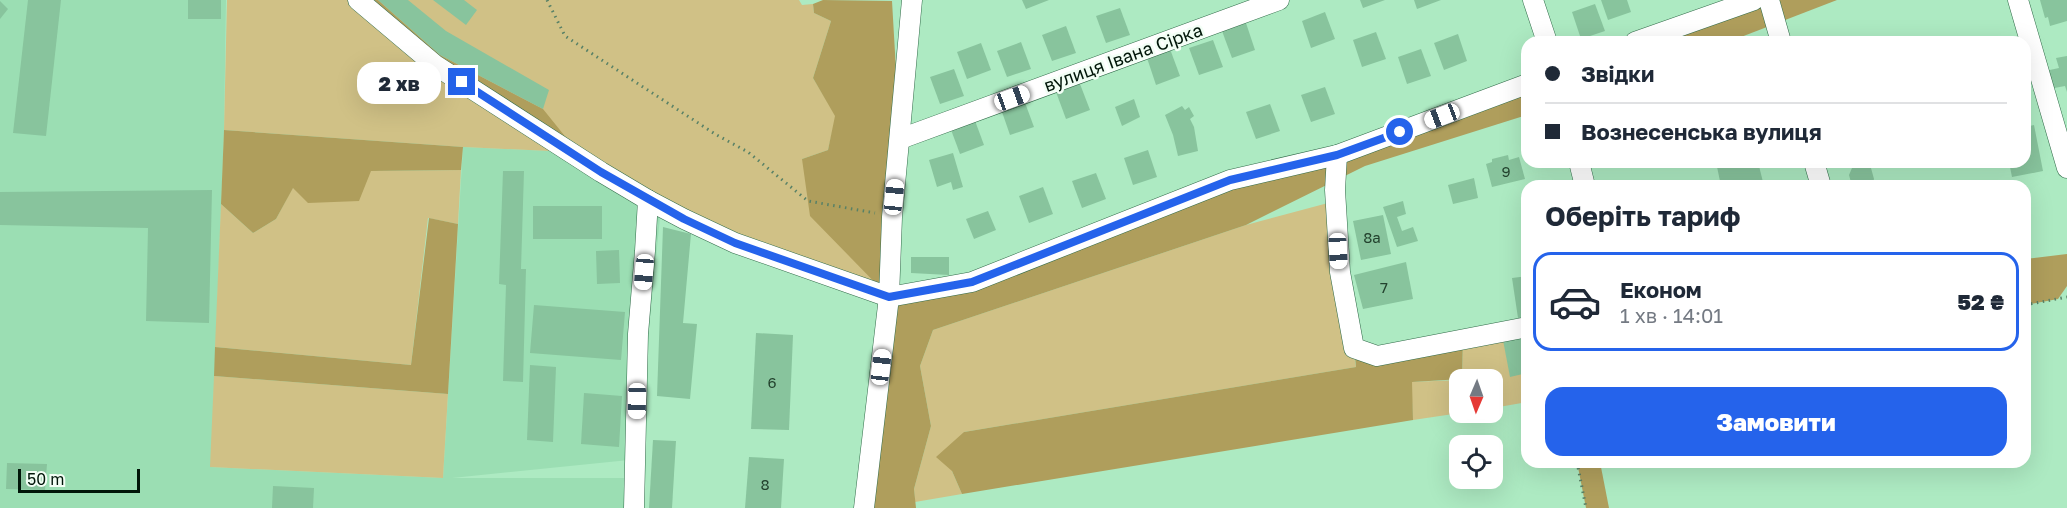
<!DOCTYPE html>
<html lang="uk">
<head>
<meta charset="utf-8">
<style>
	body { margin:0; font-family:"Golos Text",sans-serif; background:#f6f6f7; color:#1f2937; height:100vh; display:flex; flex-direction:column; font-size:22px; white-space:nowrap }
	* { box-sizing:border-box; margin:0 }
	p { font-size:20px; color:#747a83 }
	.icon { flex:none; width:33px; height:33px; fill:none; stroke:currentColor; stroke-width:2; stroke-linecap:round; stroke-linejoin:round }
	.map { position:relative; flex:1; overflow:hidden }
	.panel { position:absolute; left:1521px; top:180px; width:510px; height:288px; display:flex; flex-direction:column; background:#fff; border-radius:18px; box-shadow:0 6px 24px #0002 }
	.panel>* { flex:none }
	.top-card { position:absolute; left:1521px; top:36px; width:510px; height:132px; border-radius:18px; box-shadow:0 6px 24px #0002; display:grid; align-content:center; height:132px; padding:0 24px; background:#fff }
	.needle { width:39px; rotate:182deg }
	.tools { position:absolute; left:1449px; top:369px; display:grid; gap:12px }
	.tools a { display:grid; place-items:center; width:54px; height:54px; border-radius:12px; background:#fff; box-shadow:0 6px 24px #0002; font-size:30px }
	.scale { position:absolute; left:18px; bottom:15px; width:122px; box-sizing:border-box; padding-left:6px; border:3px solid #011609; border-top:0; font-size:16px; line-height:21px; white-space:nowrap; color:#011609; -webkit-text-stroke:4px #f2fef5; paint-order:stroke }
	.end { position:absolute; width:27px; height:27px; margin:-14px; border:8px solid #2563eb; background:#fff; box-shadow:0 0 0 3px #fff }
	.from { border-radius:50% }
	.bubble { position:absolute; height:42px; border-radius:18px; background:#fff; box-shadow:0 6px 24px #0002; font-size:20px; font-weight:800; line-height:42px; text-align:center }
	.car { position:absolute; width:18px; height:36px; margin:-18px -9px; border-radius:8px; box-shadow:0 0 4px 2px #0007; background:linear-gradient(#fff 24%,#345 0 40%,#fff 0 76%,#345 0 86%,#fff 0) }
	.top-card b { display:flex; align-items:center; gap:21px; height:57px; font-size:22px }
	.top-card b+b { border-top:2px solid #e0e1e3 }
	.top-card i { width:15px; height:15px; background:#1f2937 }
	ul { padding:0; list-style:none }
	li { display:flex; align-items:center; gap:18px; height:99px; margin:0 12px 9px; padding:0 12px; border:3px solid transparent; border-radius:18px }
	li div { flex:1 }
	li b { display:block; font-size:22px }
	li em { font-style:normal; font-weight:800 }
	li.selected { border-color:#2563eb }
	li>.icon { width:54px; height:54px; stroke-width:1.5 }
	h2 { padding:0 24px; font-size:27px; line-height:72px }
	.primary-button { display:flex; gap:12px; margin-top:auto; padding:12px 24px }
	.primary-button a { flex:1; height:69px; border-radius:18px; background:#2563eb; color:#fff; font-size:24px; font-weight:800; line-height:69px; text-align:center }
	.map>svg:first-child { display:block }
	.built { fill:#9bdeb3 }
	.green { fill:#d0c186 }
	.forest { fill:#af9e5c }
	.building { fill:#88c49d }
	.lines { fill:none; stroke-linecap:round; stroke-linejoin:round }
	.minor-casing { stroke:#316b49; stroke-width:21 }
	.path { stroke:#588166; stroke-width:3; stroke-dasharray:1.5 4.5; stroke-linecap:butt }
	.minor { stroke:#fff; stroke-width:20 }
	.route { stroke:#2563eb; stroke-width:8 }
	.labels { text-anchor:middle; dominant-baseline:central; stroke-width:5; stroke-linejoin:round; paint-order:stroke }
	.number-label { font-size:15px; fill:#23422e }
	.street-label { font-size:18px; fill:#011609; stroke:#f2fef5 }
</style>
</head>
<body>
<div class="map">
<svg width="2067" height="508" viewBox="0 0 2067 508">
	<rect width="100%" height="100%" fill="#adeac2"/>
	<polygon class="built" points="0,0 226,0 224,130 211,467 443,478 463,147 570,152 661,207 643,391 629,460 452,478 632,478 630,508 0,508"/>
	<g class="green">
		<polygon points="227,0 799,0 802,5 813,4 814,13 831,21 813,78 836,116 828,150 802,159 889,297 794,265 570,152 463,147 224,130"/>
		<polygon points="461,170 458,224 428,218 411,365 215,347 221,204 253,233 276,219 293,187 371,171"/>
		<polygon points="1328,203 1356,367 964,432 952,471 962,494 915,502 914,489 931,426 920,366 933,330 1246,225"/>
		<polygon points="1527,327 1527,402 1493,408 1492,380 1462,380 1463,338"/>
		<polygon points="214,376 448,394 443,478 210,467"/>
		<polygon points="1459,380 1460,413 1413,420 1411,382"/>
	</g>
	<g class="forest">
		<polygon points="358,0 378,0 440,55 543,109 568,140 570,152"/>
		<polygon points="823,0 892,1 900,139 889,296 972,282 1527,84 1527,115 1365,166 1246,225 933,330 920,366 931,426 914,489 916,508 864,508 889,297 810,216 802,159 828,150 835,116 813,78 831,21 814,13 813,4"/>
		<polygon points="1754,0 1837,0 1728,42 1635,42"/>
		<polygon points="224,130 463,147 461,170 371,171 359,201 308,203 293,188 276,219 253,233 221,204"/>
		<polygon points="429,218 458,224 448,394 214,376 215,347 411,365"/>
		<polygon points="2067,254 2067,286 2058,299 2025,305 2025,259"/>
		<polygon points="1463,338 1462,379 1412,382 1413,420 962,494 952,471 936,457 964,432 1356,367 1354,348"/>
		<polygon points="1577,462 1600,462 1609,508 1586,508"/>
	</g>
	<g class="building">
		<polygon points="28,0 61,0 46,136 13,133"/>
		<rect x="188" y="0" width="33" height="19"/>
		<polygon points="378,0 408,0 446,31 549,90 543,109 440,55"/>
		<polygon points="433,0 464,0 477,10 466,25"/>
		<polygon points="1022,0 1049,0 1026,9"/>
		<polygon points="1360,0 1385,0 1363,8"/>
		<polygon points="1414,0 1441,0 1417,9"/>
		<polygon points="1601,0 1627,0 1631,12 1608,20"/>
		<polygon points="2040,0 2067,0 2067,21 2050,26 2048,17 2045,18"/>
		<polygon points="0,1 8,9 0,19"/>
		<polygon points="1595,4 1605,31 1581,39 1572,12"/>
		<polygon points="1120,8 1130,35 1106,43 1096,16"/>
		<polygon points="1325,12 1335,39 1311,48 1302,21"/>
		<polygon points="1246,23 1255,50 1232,58 1222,31"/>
		<polygon points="1066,26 1076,53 1052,61 1042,35"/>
		<polygon points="1376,32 1386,59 1362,67 1353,40"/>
		<polygon points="1458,34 1467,61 1444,70 1434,43"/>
		<polygon points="1213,40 1223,67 1199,75 1189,48"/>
		<polygon points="1021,42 1031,69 1007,77 997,51"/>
		<polygon points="981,43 991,70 967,79 957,52"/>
		<polygon points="1170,49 1180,76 1156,85 1147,58"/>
		<polygon points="1421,49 1431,76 1407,84 1398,57"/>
		<polygon points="2067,56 2067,92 2065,86 2049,89 2045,71 2059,68 2056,58"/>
		<polygon points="954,69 964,96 940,104 930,77"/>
		<polygon points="1080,84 1090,110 1066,119 1056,92"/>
		<polygon points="1325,87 1335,114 1311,122 1301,95"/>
		<polygon points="1134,99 1140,117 1122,126 1115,107"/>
		<polygon points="1024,100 1034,127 1010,135 1001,109"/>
		<polygon points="1270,104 1280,131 1256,139 1246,112"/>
		<polygon points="1182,106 1185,110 1189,107 1194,116 1190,119 1194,127 1198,151 1178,156 1173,135 1165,115"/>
		<polygon points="974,118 984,145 960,154 950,127"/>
		<polygon points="2034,125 2043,171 2012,177 2009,162 2025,162 2025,127"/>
		<polygon points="1148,150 1157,177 1133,185 1124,158"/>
		<polygon points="953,153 963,187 953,190 951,182 937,187 929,160"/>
		<polygon points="1508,155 1509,160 1519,157 1525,179 1492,187 1486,164 1492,162 1492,159"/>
		<polygon points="1716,162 1732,162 1733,165 1745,162 1758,162 1764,186 1721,186"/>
		<polygon points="1858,165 1866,165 1871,168 1874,179 1872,186 1852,186 1849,175 1852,168"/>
		<polygon points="503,171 524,171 521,269 526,269 523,382 503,381 506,285 499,284"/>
		<polygon points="1096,173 1106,199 1082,208 1072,181"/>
		<polygon points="1474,178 1478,198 1453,204 1448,185"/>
		<polygon points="1043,187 1053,214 1029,223 1019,196"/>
		<polygon points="212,190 209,323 146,321 148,228 0,225 0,192"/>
		<polygon points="1403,201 1406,214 1397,217 1402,231 1413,227 1418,241 1397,247 1383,207"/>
		<rect x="533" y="206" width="69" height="33"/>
		<polygon points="988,211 996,230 974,239 966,219"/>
		<polygon points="1383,215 1391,254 1361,260 1353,221"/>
		<polygon points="663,227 691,234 683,323 697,324 690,399 657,396"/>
		<polygon points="619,250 620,283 597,284 596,251"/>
		<polygon points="911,257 949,257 949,275 911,273"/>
		<polygon points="1406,262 1413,299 1363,309 1354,275"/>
		<polygon points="1527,276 1527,316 1518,318 1512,278"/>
		<polygon points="534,305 625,312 621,360 530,353"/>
		<polygon points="756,333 793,335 789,430 751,429"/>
		<polygon points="1522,336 1527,361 1527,373 1510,377 1503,340"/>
		<polygon points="530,365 556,367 553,442 527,440"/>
		<polygon points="584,393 622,396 619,447 581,444"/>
		<polygon points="653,440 676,441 672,508 649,508"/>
		<polygon points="749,457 784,459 781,508 745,508"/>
		<polygon points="7,463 47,464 45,490 6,489"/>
		<polygon points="273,486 314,488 313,508 272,508"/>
	</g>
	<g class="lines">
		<g class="minor-casing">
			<g id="minor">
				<polyline points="358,0 435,65 601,172 648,200 684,219 735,243 889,297 972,282 1230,180 1337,155 1527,84"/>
				<polyline points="1533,0 1547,42"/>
				<polyline points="1769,0 1781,42"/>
				<polyline points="2018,0 2067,168"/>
				<polyline points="1635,42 1754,0"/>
				<polyline points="900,139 1279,0"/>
				<polyline points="1337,155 1335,190 1340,272 1354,348 1377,356 1527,327"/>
				<polyline points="1579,162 1585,186"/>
				<polyline points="1814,162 1821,186"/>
				<polyline points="634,508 638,334 645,251 648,200"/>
				<polyline points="864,508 889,297 892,217 912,0"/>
			</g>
		</g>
		<g class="path">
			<polyline points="547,0 565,36 715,134 748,152 808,201 875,213"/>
			<polyline points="2025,305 2067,297"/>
			<polyline points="1577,462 1586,508"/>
		</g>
		<use href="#minor" class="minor"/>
	</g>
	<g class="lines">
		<polyline class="route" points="462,82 601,172 684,219 735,243 889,297 972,282 1230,180 1337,155 1400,132"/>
	</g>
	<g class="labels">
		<g class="number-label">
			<text x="1506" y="171">9</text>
			<text x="1372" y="237">8а</text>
			<text x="1384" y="287">7</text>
			<text x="772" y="382">6</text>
			<text x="765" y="484">8</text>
		</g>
		<g class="street-label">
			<text transform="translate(1123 57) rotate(-20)">вулиця Івана Сірка</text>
		</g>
	</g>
</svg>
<div class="tools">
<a><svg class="needle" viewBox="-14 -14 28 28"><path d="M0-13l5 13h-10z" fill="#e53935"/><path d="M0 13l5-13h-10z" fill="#747a83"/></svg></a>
<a><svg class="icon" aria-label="locate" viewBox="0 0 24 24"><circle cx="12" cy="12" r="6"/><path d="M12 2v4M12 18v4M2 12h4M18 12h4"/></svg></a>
</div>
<div class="scale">50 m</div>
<i class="end from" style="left:1400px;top:132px"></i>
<i class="end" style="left:462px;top:82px"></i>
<div class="bubble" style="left:357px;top:62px;width:84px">2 хв</div>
<i class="car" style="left:1012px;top:98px;rotate:70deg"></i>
<i class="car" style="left:1442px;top:116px;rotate:249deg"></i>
<i class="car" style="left:894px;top:197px;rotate:6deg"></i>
<i class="car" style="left:1338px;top:251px;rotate:177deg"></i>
<i class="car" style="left:644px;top:272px;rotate:185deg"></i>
<i class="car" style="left:881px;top:367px;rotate:7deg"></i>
<i class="car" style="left:637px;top:401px;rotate:181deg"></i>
<div class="top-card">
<b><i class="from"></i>Звідки</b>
<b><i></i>Вознесенська вулиця</b>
</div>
<section class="panel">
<h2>Оберіть тариф</h2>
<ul>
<li class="selected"><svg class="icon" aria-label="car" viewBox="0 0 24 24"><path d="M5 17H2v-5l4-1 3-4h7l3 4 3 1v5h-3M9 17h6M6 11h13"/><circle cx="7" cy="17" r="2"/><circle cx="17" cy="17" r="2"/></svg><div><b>Економ</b><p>1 хв · 14:01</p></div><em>52 ₴</em></li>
</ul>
<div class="primary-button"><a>Замовити</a></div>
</section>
</div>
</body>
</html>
